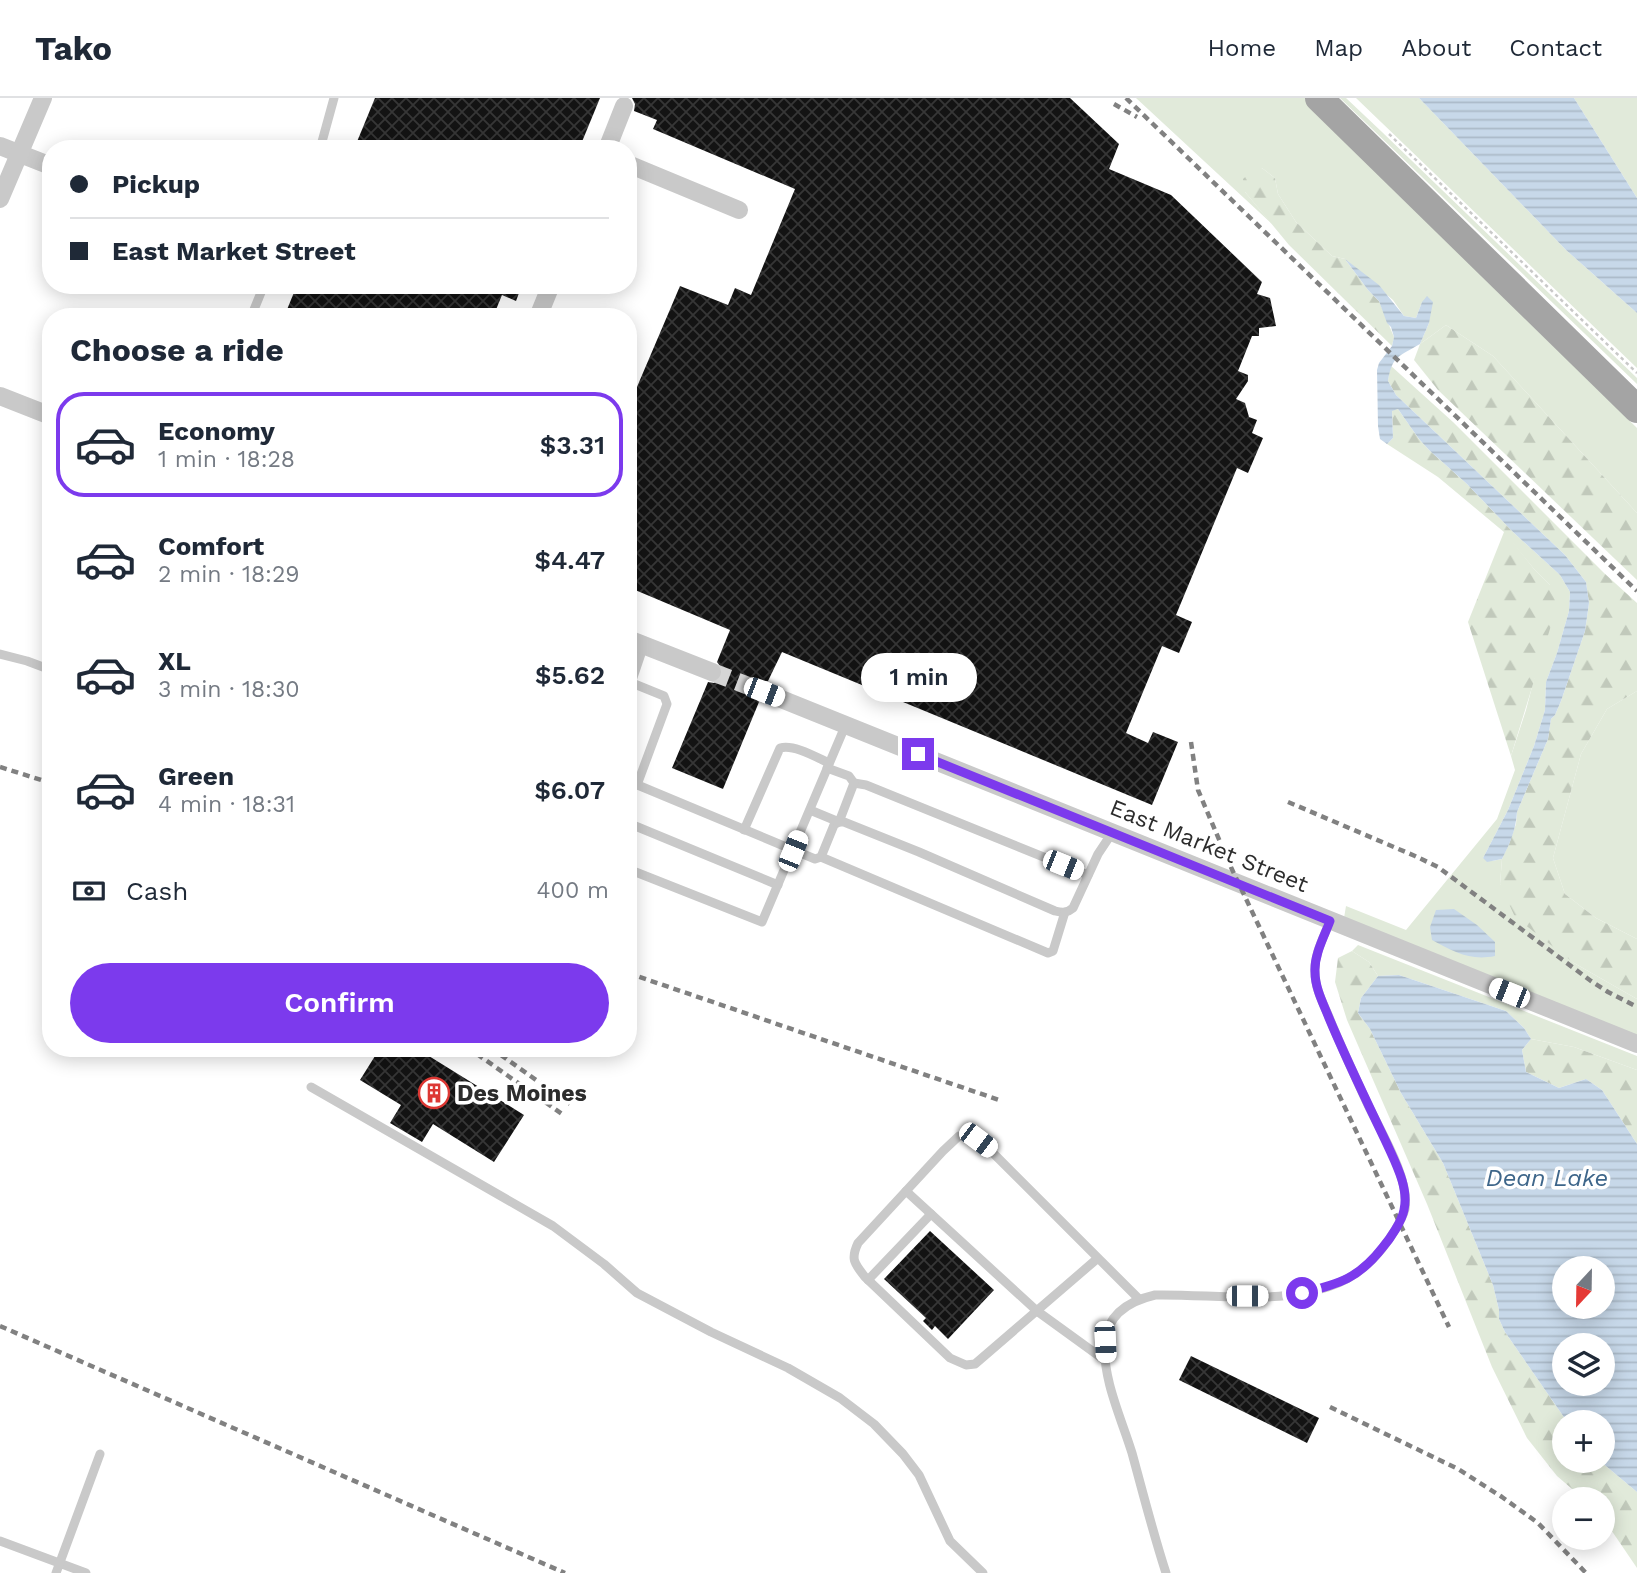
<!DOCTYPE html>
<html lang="en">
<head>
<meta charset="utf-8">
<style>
	body { margin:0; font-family:"Work Sans",sans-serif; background:#f6f6f7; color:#1f2937; height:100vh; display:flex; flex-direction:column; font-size:26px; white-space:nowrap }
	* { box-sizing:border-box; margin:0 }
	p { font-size:23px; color:#747a83 }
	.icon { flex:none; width:38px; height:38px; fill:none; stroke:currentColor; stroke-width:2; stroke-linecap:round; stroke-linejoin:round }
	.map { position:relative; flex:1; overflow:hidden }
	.details { position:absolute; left:42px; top:210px; width:595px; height:749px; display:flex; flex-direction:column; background:#fff; border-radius:28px; box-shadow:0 4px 18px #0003 }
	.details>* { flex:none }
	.hud { position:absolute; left:42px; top:42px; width:595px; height:154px; border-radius:28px; box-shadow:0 4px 18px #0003; display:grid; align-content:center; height:154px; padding:0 28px; background:#fff }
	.needle { width:46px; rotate:202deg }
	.buttons { position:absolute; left:1552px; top:1158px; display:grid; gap:14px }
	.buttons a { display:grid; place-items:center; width:63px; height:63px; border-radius:50%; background:#fff; box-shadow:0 4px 18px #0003; font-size:35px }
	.end { position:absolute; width:32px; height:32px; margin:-16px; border:9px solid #7c3aed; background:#fff; box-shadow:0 0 0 4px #fff }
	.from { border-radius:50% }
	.bubble { position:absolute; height:49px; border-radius:24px; background:#fff; box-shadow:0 4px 18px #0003; font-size:23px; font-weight:600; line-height:49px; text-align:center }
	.car { position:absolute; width:21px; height:42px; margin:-21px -10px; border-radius:9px; box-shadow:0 0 5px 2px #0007; background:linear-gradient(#fff 24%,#345 0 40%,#fff 0 76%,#345 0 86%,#fff 0) }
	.hud b { display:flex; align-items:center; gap:24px; height:66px; font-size:26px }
	.hud b+b { border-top:2px solid #e0e1e3 }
	.hud i { width:18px; height:18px; background:#1f2937 }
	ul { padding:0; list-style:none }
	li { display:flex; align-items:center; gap:21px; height:105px; margin:0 14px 10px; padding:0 14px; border:4px solid transparent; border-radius:28px }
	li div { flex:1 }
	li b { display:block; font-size:26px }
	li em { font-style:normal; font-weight:600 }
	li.on { border-color:#7c3aed }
	li>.icon { width:63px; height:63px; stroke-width:1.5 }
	h2 { padding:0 28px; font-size:32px; line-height:84px }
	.pay { display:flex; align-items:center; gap:18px; height:77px; padding:0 28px; font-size:26px }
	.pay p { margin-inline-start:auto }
	.primary-button { display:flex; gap:14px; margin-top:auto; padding:14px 28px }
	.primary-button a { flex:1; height:80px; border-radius:42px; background:#7c3aed; color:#fff; font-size:28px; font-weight:600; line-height:80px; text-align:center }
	header { display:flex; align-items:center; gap:42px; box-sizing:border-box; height:98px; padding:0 35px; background:#fff; border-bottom:2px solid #e0e1e3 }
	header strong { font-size:33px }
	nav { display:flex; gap:38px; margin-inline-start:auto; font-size:24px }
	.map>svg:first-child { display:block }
	.green { fill:#e1eada }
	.forest { fill:url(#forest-firs) }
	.water { fill:url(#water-rules); fill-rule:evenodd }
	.building { fill:url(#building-cross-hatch) }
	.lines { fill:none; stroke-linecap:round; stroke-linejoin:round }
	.minor-tunnel { stroke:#d5d5d5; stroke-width:18; stroke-dasharray:18 9; stroke-linecap:butt }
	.path { stroke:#c9c9c9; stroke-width:2.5; stroke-dasharray:3.5 3.5; stroke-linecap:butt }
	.service { stroke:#c9c9c9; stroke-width:9 }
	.minor { stroke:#c9c9c9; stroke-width:18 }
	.primary { stroke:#a4a4a4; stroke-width:28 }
	.rail { stroke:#818181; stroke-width:4.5; stroke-dasharray:7 5; stroke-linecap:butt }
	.route { stroke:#7c3aed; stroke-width:9 }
	.labels { text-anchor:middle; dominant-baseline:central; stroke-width:7; stroke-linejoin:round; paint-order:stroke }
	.street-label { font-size:23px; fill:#2c2c2c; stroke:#fff }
	.poi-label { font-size:23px; font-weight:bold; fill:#2c2c2c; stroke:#fff; text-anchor:start }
	.water-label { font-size:24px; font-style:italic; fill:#3e668a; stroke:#fff }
</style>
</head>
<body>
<header>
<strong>Tako</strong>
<nav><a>Home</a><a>Map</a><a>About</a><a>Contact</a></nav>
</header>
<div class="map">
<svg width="1637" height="1475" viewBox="0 0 1637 1475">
	<defs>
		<pattern id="forest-firs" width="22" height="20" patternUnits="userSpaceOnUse" patternTransform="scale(1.75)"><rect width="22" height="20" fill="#e1eada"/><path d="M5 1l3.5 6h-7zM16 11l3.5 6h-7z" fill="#c1c9bb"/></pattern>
		<pattern id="water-rules" width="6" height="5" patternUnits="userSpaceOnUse" patternTransform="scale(1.75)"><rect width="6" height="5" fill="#c7d8e9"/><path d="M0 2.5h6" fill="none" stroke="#abbac8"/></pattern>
		<pattern id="building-cross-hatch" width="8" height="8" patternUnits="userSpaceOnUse" patternTransform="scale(1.75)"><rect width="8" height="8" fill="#131313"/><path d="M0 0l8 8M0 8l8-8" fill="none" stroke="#363636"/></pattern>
	</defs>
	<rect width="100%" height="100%" fill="#fff"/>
	<g class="green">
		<polygon points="1136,0 1306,0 1535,230 1637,330 1637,415 1493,258 1446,227 1420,246 1429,225 1422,204 1416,220 1404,218 1393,202 1345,161 1332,158 1296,124 1278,96 1275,80 1262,70 1245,94 1272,126"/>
		<polygon points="1340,0 1346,0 1382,34 1637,280 1637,286"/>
		<polygon points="1356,0 1419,0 1566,152 1637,215 1637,270"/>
		<polygon points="1574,0 1637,0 1637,100"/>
		<polygon points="1504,434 1513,434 1560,477 1570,494 1569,513 1557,555 1546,584 1545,612 1534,648 1508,712 1483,760 1492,763 1502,761 1500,786 1574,865 1637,901 1637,940 1344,820 1346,808 1406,832 1497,721 1515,672 1511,658 1526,612 1537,570 1550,487 1534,471"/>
		<polygon points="1637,593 1637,841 1596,820 1565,796 1553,760 1581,656 1607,611"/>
		<polygon points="1358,847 1637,958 1637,972 1574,949 1531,941 1524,930 1506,913 1399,877 1378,878 1369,864 1352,853"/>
	</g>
	<g class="forest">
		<polygon points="1262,70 1275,80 1278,96 1296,124 1332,158 1345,161 1368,192 1379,203 1394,239 1392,248 1289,147 1245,94 1243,81 1252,73"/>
		<polygon points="1446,227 1493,258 1637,415 1637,482 1438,292 1414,262 1420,246"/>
		<polygon points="1390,267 1453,324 1604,475 1637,505 1637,593 1607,611 1581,656 1553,760 1565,796 1596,820 1637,841 1637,901 1574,865 1515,819 1500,786 1502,761 1509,746 1516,726 1517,714 1548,641 1551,621 1555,617 1561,603 1585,533 1589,505 1586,484 1565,457 1396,297 1388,283"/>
		<polygon points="1398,311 1419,341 1429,352 1467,386 1513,434 1505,434 1534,471 1550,487 1557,508 1511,658 1468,524 1504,434 1438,379 1387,346 1393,340 1392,312"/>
		<polygon points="1352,853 1369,864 1378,878 1361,900 1358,915 1370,931 1401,995 1443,1065 1493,1187 1499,1212 1499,1221 1505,1234 1568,1325 1564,1325 1564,1363 1600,1363 1637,1394 1637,1470 1603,1420 1603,1402 1585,1402 1557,1378 1527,1340 1492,1269 1427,1106 1347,922 1335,884 1338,860"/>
		<polygon points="1531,941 1574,949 1637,972 1637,1046 1602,992 1586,981 1559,990 1526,974 1522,952"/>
	</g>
	<g class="water">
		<polygon points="1419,0 1574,0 1637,100 1637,215 1566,152"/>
		<path d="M1345,161L1379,187L1404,218L1416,220L1422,204L1427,198L1433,204L1429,225L1420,246C1400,258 1392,257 1388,283L1396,297L1565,457L1586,484L1589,505L1585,533L1561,603L1555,617L1551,621L1548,641L1517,714C1516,731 1510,746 1502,761L1487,764L1483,760L1508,712L1534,648L1545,612L1546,584L1557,555L1569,513L1570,494L1560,477L1513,434L1467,386L1429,352L1419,341L1398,311L1392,313L1393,340L1387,346L1380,341L1378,328L1377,272L1379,265L1392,248L1394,239L1391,229L1387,225L1379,203L1368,192Z"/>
		<path d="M1454,811L1477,827L1495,844V858C1470,863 1454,854 1432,842L1430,829L1436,812Z"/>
		<path d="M1399,877L1506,913L1524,930L1531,941L1522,952L1526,974L1559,990L1586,981L1602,992L1637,1046V1394L1600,1363H1603V1325H1568L1505,1234L1499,1221V1212L1493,1187L1443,1065L1401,995L1370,931L1358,915L1361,900L1378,878ZM1564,1171H1603V1209H1564ZM1564,1248H1603V1286H1564Z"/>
	</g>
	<g class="building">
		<polygon points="375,0 600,0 579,51 354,51"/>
		<polygon points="632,0 1070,0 1119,46 1109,71 1171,97 1262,184 1257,196 1270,200 1276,228 1259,230 1259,238 1252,238 1238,273 1248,277 1248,283 1236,301 1245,305 1249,319 1257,322 1252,335 1263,340 1248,375 1237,370 1176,517 1192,524 1179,555 1162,548 1126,635 1148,645 1153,634 1178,644 1152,707 782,554 768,583 762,583 754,589 753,596 756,601 759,604 723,691 672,670 708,584 714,585 722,579 723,572 717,564 730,532 628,489 628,310 680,188 728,207 735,190 751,197 795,91 653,31 657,22 634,13 635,6"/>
		<polygon points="297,187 522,187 516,203 502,197 493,219 284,219"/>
		<polygon points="380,950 416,950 524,1017 494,1064 433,1026 422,1044 390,1025 401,1007 360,982"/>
		<polygon points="930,1133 994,1192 948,1241 935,1228 932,1232 923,1223 926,1220 884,1181"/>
		<polygon points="1191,1258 1319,1320 1307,1345 1179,1282"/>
	</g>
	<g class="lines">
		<polyline class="minor-tunnel" points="712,574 764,594"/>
		<polyline class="path" points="1389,36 1637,275"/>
		<g class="service">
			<polyline points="320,51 334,0"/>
			<polyline points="251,219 264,187"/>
			<polyline points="0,556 27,563 51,572"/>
			<polyline points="632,585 664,598 667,606 637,687"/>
			<polyline points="628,594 644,547"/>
			<path d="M628,683L815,761L821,759L834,727L839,724H844L919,754L1055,813C1063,815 1067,815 1073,810L1098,756L1112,735"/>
			<polyline points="854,685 866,687 1088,777"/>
			<polyline points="810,712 839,724 854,685 849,678 827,670"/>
			<polyline points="628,725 778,787"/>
			<path d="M744,732L780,650C794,646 816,659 829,665"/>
			<polyline points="821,759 1048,855 1053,853 1065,814"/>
			<polyline points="628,771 762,824 846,626"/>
			<polyline points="311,989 553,1128 604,1166 637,1195 711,1234 788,1270 840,1300 874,1326 903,1356 919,1377 950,1443 983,1475"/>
			<polyline points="906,1093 1037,1213 1106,1263"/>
			<path d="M1098,1160L975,1266L966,1267L950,1260L865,1179C855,1166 850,1162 858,1145L943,1053L959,1038H968L978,1042L989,1051L1138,1200"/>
			<polyline points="868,1182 931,1116"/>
			<polyline points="0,1443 86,1475"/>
			<polyline points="56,1475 100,1356"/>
			<path d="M1166,1475C1153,1435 1143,1395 1132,1355C1122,1322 1102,1280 1105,1245C1107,1216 1129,1203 1155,1197C1204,1196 1255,1204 1304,1195C1336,1189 1360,1178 1381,1152C1389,1142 1402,1123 1405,1111C1410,1081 1381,1034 1368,1007C1355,978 1341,949 1329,919C1323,905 1315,890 1315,874C1314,856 1324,839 1330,823"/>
		</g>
		<g class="minor">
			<polyline points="0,48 51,68"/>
			<polyline points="607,51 624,8"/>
			<polyline points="628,66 739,112"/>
			<polyline points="0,101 43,0"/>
			<polyline points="538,219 551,187"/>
			<polyline points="0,298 51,318"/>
			<polyline points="628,541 712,574"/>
			<polyline points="764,594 1637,946"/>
		</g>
		<polyline class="primary" points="1319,0 1637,311"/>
		<g class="rail">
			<polyline points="1126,0 1637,493"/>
			<polyline points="1114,6 1137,19"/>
			<polyline points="1191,644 1198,692 1229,765 1449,1229"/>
			<polyline points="0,669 51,685"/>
			<polyline points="1288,704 1415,758 1438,769 1591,883 1608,894 1637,909"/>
			<polyline points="628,875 1002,1003"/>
			<polyline points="491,950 570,1006"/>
			<polyline points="477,956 562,1016"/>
			<polyline points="0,1228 565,1475"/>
			<polyline points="1330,1309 1458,1371 1502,1399 1538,1425 1586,1475"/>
		</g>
	</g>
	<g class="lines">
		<path class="route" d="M918,656L1330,823C1324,839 1314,857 1315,874C1315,890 1323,905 1329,920C1347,963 1367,1004 1387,1046C1396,1066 1409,1090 1404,1112C1402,1123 1390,1141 1383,1149C1359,1180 1340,1186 1302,1195"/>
	</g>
	<defs>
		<g id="building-ring" transform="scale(1.575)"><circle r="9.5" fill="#fff" stroke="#dd3834" stroke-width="1.5"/><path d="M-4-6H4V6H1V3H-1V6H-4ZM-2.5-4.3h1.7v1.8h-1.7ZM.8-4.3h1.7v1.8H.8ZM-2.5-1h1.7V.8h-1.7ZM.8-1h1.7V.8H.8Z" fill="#dd3834"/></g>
	</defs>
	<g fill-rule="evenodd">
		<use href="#building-ring" x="434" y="995"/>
	</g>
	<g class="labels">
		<g class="street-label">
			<text transform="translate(1209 748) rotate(22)">East Market Street</text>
		</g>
		<g class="poi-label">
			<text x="457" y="995">Des Moines</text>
		</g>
		<g class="water-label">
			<text x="1547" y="1080">Dean Lake</text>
		</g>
	</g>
</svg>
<div class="buttons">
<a><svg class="needle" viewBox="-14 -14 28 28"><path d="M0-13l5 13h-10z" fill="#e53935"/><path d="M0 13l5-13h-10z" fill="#747a83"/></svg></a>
<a><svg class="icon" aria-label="layers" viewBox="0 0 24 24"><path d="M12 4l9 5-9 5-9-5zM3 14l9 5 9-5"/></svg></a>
<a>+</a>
<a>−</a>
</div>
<i class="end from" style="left:1302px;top:1195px"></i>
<i class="end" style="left:918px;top:656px"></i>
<div class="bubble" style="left:861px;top:555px;width:116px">1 min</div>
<i class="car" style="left:764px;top:594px;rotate:111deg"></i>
<i class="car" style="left:793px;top:753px;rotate:22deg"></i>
<i class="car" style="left:1063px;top:767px;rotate:112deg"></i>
<i class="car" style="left:1509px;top:895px;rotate:292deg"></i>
<i class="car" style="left:978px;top:1042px;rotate:127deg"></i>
<i class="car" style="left:1247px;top:1198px;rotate:90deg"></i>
<i class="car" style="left:1105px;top:1244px;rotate:177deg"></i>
<div class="hud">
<b><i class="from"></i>Pickup</b>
<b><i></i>East Market Street</b>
</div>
<section class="details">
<h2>Choose a ride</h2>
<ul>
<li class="on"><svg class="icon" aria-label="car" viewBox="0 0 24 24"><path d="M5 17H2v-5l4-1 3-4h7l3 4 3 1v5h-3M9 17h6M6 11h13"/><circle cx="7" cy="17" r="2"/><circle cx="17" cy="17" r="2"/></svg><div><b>Economy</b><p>1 min · 18:28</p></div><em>$3.31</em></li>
<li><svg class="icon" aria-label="car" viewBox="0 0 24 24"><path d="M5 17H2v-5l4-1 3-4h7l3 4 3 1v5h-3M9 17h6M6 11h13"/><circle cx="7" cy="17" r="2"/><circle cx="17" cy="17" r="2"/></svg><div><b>Comfort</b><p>2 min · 18:29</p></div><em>$4.47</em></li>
<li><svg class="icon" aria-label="car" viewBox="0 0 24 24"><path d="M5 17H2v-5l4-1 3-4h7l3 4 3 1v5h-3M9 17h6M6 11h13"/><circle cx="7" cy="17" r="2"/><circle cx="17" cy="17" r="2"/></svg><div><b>XL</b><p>3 min · 18:30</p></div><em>$5.62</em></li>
<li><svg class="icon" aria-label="car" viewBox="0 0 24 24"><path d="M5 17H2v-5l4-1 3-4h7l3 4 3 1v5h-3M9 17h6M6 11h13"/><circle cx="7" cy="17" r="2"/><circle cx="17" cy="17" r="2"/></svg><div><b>Green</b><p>4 min · 18:31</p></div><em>$6.07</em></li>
</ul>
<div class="pay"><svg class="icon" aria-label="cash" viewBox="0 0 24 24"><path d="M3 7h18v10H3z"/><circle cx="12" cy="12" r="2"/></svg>Cash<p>400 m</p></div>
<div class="primary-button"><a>Confirm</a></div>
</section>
</div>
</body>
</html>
